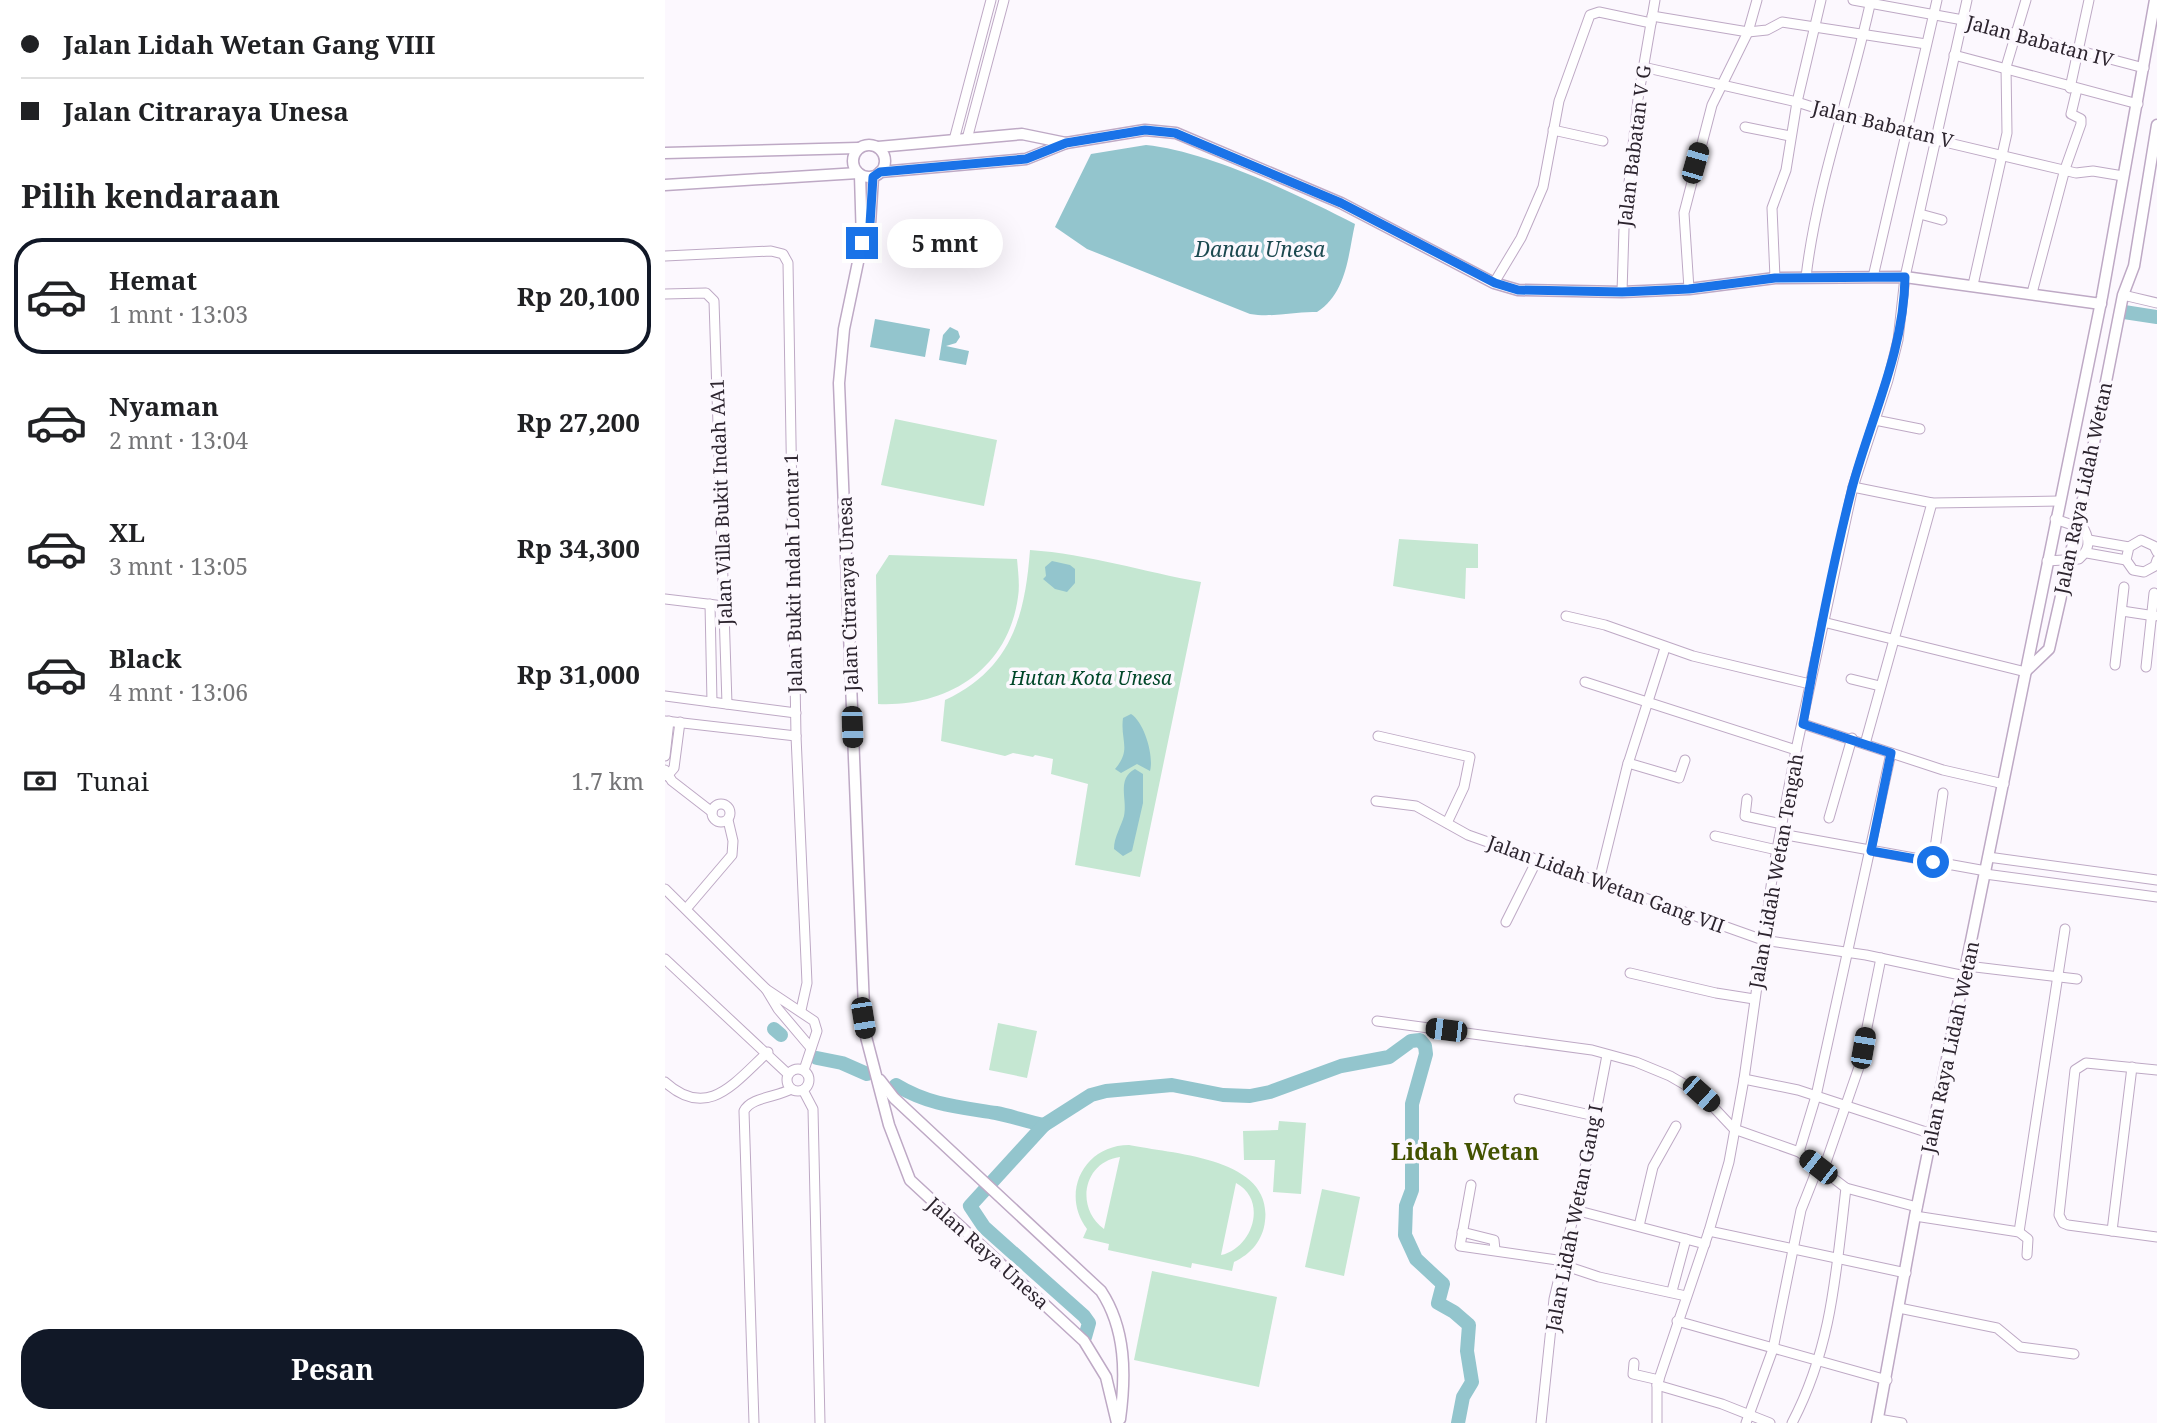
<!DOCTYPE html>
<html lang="id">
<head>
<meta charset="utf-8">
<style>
	body { margin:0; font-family:"Noto Serif",serif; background:#f2f2f2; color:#202124; height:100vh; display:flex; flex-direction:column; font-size:26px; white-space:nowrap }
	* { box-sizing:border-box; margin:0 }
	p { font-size:23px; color:#757577 }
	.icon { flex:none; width:38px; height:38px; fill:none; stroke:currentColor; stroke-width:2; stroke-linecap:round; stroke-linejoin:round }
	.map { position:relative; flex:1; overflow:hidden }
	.drawer { display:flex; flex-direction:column; background:#fff; width:665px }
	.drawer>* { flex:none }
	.hud { display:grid; align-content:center; height:154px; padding:0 21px; background:#fff }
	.end { position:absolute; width:32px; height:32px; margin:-16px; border:9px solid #1a73e8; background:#fff; box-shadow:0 0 0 4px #fff }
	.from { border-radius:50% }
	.bubble { position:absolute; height:49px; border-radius:24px; background:#fff; box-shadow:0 7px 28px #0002; font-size:23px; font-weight:700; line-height:49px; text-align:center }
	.car { position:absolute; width:21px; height:42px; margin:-21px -10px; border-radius:9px; box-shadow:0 0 5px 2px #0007; background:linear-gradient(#222 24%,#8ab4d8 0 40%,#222 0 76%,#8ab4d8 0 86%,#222 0) }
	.hud b { display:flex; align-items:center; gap:24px; height:66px; font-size:26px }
	.hud b+b { border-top:2px solid #e0e0e0 }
	.hud i { width:18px; height:18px; background:#202124 }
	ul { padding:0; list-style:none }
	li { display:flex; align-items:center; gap:21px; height:116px; margin:0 14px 10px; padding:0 7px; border:4px solid transparent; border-radius:28px }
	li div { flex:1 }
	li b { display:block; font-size:26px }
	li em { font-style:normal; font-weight:700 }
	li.current { border-color:#111827 }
	li>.icon { width:63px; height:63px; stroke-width:1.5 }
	h2 { padding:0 21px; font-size:32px; line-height:84px }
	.pay { display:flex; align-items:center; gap:18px; height:77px; padding:0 21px; font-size:26px }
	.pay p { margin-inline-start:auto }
	.action { display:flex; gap:14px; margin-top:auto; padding:14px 21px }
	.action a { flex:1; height:80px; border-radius:28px; background:#111827; color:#fff; font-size:28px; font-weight:700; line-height:80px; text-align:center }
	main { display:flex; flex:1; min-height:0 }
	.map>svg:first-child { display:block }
	.green { fill:#c5e7d2; fill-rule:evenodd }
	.water { fill:#93c5cd }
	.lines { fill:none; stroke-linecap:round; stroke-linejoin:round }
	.river { stroke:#93c5cd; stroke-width:14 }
	.minor-casing { stroke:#bea9c5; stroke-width:11 }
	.major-casing { stroke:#bea9c5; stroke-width:13 }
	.minor { stroke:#fff; stroke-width:9 }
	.major { stroke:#fff; stroke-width:10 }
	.route { stroke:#1a73e8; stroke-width:9 }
	.labels { text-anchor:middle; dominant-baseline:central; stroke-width:7; stroke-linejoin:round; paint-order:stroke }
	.street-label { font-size:19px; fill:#2c242e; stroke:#fcf8fe }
	.park-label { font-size:19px; font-style:italic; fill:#004729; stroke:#fcf8fe }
	.water-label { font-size:21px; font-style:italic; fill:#1c4950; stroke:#fcf8fe }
	.quarter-label { font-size:23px; font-weight:bold; fill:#435200; stroke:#fcf8fe }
</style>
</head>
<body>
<main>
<section class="drawer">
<div class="hud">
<b><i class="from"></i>Jalan Lidah Wetan Gang VIII</b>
<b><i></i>Jalan Citraraya Unesa</b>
</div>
<h2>Pilih kendaraan</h2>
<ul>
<li class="current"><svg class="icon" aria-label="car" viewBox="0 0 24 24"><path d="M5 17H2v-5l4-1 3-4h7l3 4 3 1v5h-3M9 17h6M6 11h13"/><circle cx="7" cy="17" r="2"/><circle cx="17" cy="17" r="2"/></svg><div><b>Hemat</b><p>1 mnt · 13:03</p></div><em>Rp 20,100</em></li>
<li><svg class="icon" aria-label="car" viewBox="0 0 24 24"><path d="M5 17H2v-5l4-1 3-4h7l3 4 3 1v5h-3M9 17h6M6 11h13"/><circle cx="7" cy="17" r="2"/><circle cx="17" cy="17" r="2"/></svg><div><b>Nyaman</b><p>2 mnt · 13:04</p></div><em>Rp 27,200</em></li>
<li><svg class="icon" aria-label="car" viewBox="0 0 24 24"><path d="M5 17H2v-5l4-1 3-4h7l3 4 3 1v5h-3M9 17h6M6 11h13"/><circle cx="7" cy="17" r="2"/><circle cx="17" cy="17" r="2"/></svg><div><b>XL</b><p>3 mnt · 13:05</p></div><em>Rp 34,300</em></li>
<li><svg class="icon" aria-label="car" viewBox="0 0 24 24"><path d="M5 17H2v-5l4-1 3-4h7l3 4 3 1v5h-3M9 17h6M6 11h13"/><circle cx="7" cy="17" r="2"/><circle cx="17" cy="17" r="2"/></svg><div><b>Black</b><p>4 mnt · 13:06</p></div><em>Rp 31,000</em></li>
</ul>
<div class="pay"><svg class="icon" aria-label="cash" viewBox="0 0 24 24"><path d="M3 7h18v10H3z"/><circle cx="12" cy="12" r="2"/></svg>Tunai<p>1.7 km</p></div>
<div class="action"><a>Pesan</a></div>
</section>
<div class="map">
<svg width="1492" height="1423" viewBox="0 0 1492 1423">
	<rect width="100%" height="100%" fill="#fcf8fe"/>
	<g class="green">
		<polygon points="230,419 332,440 319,506 216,485"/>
		<polygon points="734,539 813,544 813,568 801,568 800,599 728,586"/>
		<path d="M365,550C423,554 479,572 536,582L475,877L410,865L423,784L386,774L388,759L370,755L368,757L348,753L340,756L276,741L280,700C346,669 360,617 365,550Z"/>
		<path d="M224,555L352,559C353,571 355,585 353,597C343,670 282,707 213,704L211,575Z"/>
		<polygon points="333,1023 372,1031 362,1078 324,1070"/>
		<polygon points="614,1121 641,1123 636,1194 608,1192 610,1160 579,1160 578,1131 613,1130"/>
		<path d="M464,1145C507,1154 608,1157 600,1221C598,1240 586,1254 569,1262L567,1271L527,1263L526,1268L443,1250L444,1244L418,1238L422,1229C395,1193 419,1145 464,1145ZM455,1157L439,1229C410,1208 418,1162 455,1157ZM571,1183C603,1200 588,1248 556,1255Z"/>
		<polygon points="657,1189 695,1197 679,1276 640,1267"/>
		<polygon points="487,1271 612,1297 594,1387 469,1360"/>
	</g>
	<g class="water">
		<path d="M481,145C543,151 634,195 690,224C683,255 682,293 652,312C629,311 609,318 585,314L422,249L390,227L426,154Z"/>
		<polygon points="210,319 265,329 260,357 205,347"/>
		<polygon points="285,327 293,331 295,337 291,343 281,346 304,351 301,365 274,360 278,335"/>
		<polygon points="387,561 405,565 410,569 410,583 402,592 390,589 378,579 381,576 380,567"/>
		<path d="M466,714C480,723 489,757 485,771L472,764L456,773L450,769C467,749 455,741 458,718Z"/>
		<path d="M470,769L478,774V803L467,851L458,856L449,849C449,837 456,827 459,816C463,800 451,779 470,769Z"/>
	</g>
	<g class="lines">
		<g class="river">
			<polyline points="1459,312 1492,317"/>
			<polyline points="109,1029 116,1035"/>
			<polyline points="152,1058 177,1063 202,1074"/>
			<path d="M231,1085C264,1105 294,1107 331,1113C347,1116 363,1122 379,1125L426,1095L441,1091L507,1085L558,1095L585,1096L605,1092L676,1066L724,1057L746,1041L755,1040L760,1046L761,1054L747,1104V1190L741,1206L740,1235L751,1259L778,1284L773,1303L789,1312L804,1325L802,1351L807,1382L798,1397L793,1423"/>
			<polyline points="379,1125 305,1206 319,1227 419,1316 424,1323 420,1337"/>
		</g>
		<g class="minor-casing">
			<g id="minor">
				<polyline points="1188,0 1298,20 1479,68"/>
				<polyline points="987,16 1083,32 1102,30 1117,22 1261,44"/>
				<polyline points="1289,55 1473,104"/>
				<polyline points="978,67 1132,102 1191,121 1411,173 1428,171 1458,176"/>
				<polyline points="1405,88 1424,0"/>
				<polyline points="1080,127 1125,136"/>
				<polyline points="888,130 938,141"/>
				<polyline points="302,139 339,0"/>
				<polyline points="289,140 326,0"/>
				<polyline points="1255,214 1277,220"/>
				<polyline points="0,256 106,251 118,254 123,263 131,736 142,983 136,1010"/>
				<path d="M1141,277C1152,183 1186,93 1206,0"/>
				<polyline points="1208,277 1272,0"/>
				<polyline points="1110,278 1107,208 1121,170 1132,102 1156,0"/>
				<polyline points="829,283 856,238 878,187 894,101 925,15 934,12 986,23"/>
				<polyline points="1308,285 1342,133 1341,67 1361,0"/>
				<polyline points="1024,289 1019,213 1047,105 1083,32 1092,0"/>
				<polyline points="957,292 959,229 973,99 990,0"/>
				<polyline points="1367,293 1400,169 1416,124 1416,119 1406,114 1412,89"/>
				<polyline points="0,294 41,293 49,301 62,704"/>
				<polyline points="1458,295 1492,303"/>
				<polyline points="1210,420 1255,429"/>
				<polyline points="1188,487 1267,503 1394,501"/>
				<polyline points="1424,540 1464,547"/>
				<polyline points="1492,552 1489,546 1476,540 1464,547 1461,560 1468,570 1479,572 1490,566 1492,560"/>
				<polyline points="1422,553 1461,560"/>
				<path d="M1382,561L1414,559C1425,549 1425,541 1419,529L1390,519"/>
				<polyline points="0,599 59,606"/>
				<polyline points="45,604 47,702"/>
				<polyline points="1457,611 1490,616"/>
				<polyline points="901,616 940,625 1028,656 1145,684"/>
				<polyline points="1158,622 1361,672"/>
				<polyline points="1450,665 1459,587"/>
				<polyline points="1481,667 1489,593"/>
				<polyline points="1186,679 1215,686"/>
				<polyline points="920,682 1131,750"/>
				<polyline points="0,696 131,713"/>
				<polyline points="0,721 131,736"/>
				<polyline points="1138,724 1278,770 1339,784"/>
				<polyline points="713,736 805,757 799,787 782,823"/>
				<polyline points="1200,744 1267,503"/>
				<polyline points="0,756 4,721"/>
				<polyline points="963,763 1014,778 1020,760"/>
				<polyline points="0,770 7,781 47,812"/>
				<polyline points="2,776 9,768 15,722"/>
				<polyline points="1082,799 1080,816 1117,824"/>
				<polyline points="711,801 751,806 803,835 1098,940 1201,955 1300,976"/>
				<circle cx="56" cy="813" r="9"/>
				<polyline points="1164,818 1187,738"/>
				<polyline points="1116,834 1321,871"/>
				<polyline points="1050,836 1112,850"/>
				<polyline points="1323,857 1492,880"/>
				<polyline points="1268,862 1278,793"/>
				<polyline points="1320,874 1492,897"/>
				<polyline points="934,881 962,767 1000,648"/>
				<polyline points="0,889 101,989 149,1021 152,1031 139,1070"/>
				<polyline points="21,909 67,855 68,841 63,820"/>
				<polyline points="841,922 872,860"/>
				<polyline points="0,959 123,1074"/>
				<polyline points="1302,966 1412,979"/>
				<polyline points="965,973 1051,993 1089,999"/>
				<polyline points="101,989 113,1009 146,1048"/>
				<polyline points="712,1021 927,1050 971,1062 1005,1076 1036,1094 1069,1129 1134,1152 1181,1188 1252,1207"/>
				<circle cx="133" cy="1080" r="11"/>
				<polyline points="1492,1070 1421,1063 1410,1070 1394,1215 1398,1223 1403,1225 1492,1237"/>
				<polyline points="1079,1079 1133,1090 1267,1134"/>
				<path d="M0,1082C43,1121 70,1082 103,1052"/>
				<polyline points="138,1090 148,1109 155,1423"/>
				<polyline points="854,1099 930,1116"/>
				<polyline points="1134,1152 1151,1096 1226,753"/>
				<polyline points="1158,1171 1194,1067 1216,958"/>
				<polyline points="806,1185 795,1246 899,1261"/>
				<polyline points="910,1210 1040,1244"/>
				<polyline points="1250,1216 1354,1232 1363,1239 1362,1255"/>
				<polyline points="974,1226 988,1167 1011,1126"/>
				<polyline points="1044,1231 1241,1273"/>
				<polyline points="1447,1231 1467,1067"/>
				<polyline points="797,1232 829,1240 830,1250"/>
				<polyline points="1354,1232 1400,929"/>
				<polyline points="898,1265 934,1277 1021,1296"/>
				<polyline points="1007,1291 1021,1239"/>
				<polyline points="1234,1308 1332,1328 1355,1347 1409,1354"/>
				<polyline points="1012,1321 1222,1380"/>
				<polyline points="969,1363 968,1374 994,1380"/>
				<polyline points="992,1385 1057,1404 1105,1423"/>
				<polyline points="1213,1419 1237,1423"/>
				<path d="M89,1423L79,1111C86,1097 113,1097 126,1089"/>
				<polyline points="876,1423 889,1299 922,1159 942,1055"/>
				<polyline points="992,1423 992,1385 1044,1231 1064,1162 1079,1079 1109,865 1131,750 1188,487 1223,380 1233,340 1240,277 1302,0"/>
				<polyline points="1081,1423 1108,1349 1136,1210 1153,1167"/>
				<path d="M1127,1423C1167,1347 1171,1272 1181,1188"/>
			</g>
		</g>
		<g class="major-casing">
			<g id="major">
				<circle cx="204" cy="161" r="16"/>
				<polyline points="213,147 357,134 401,143"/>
				<polyline points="0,153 193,148"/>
				<polyline points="215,172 361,159 401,143 480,130 511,133 676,203 829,283 853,290 957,292 1024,289 1110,278 1240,277 1436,304"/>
				<polyline points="195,175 197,241"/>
				<polyline points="208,177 205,224 197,243 179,329 174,383 200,1033 224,1125 245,1180 419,1341 441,1377 452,1423"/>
				<polyline points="0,185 193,173"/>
				<polyline points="1361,671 1384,649 1417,504 1458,295 1469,266 1492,125"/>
				<path d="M215,1080L229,1098L436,1291C461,1329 461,1375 455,1419"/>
				<polyline points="1212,1423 1250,1216 1437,297 1490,0"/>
			</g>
		</g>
		<use href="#minor" class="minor"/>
		<use href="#major" class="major"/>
	</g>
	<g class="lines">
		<path class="route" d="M197,243L205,224L208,177L215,172L361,159L401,143L480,130L510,133L676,203L830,283L853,290L957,292L1024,289L1110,278L1240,277C1239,352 1206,417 1187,488C1167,566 1152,645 1138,724L1226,753L1206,851L1268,862"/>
	</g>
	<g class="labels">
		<g class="street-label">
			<text transform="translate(1375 41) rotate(15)">Jalan Babatan IV</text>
			<text transform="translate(1218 124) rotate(14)">Jalan Babatan V</text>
			<text transform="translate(969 146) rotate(-83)">Jalan Babatan V G</text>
			<text transform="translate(1418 488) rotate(-78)">Jalan Raya Lidah Wetan</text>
			<text transform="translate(56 502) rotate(-92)">Jalan Villa Bukit Indah AA1</text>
			<text transform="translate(128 573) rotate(-91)">Jalan Bukit Indah Lontar 1</text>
			<text transform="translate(183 594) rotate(-92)">Jalan Citraraya Unesa</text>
			<text transform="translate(1111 871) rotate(-80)">Jalan Lidah Wetan Tengah</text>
			<text transform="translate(941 884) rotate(20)">Jalan Lidah Wetan Gang VII</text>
			<text transform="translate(1285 1047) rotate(-78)">Jalan Raya Lidah Wetan</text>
			<text transform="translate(909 1218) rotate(-79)">Jalan Lidah Wetan Gang I</text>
			<text transform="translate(323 1253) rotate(42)">Jalan Raya Unesa</text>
		</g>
		<g class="park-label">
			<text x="426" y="678">Hutan Kota Unesa</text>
		</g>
		<g class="water-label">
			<text x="595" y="249">Danau Unesa</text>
		</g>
		<g class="quarter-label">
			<text x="800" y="1151">Lidah Wetan</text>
		</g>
	</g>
</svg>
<i class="end from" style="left:1268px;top:862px"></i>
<i class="end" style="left:197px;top:243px"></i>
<div class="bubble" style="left:222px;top:219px;width:116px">5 mnt</div>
<i class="car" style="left:1030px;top:163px;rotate:16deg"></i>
<i class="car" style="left:187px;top:727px;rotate:178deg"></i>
<i class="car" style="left:198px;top:1018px;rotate:171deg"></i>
<i class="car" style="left:781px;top:1030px;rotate:277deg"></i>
<i class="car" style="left:1198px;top:1048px;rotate:10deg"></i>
<i class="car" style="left:1036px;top:1094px;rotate:132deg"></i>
<i class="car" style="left:1153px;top:1167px;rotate:308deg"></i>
</div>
</main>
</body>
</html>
